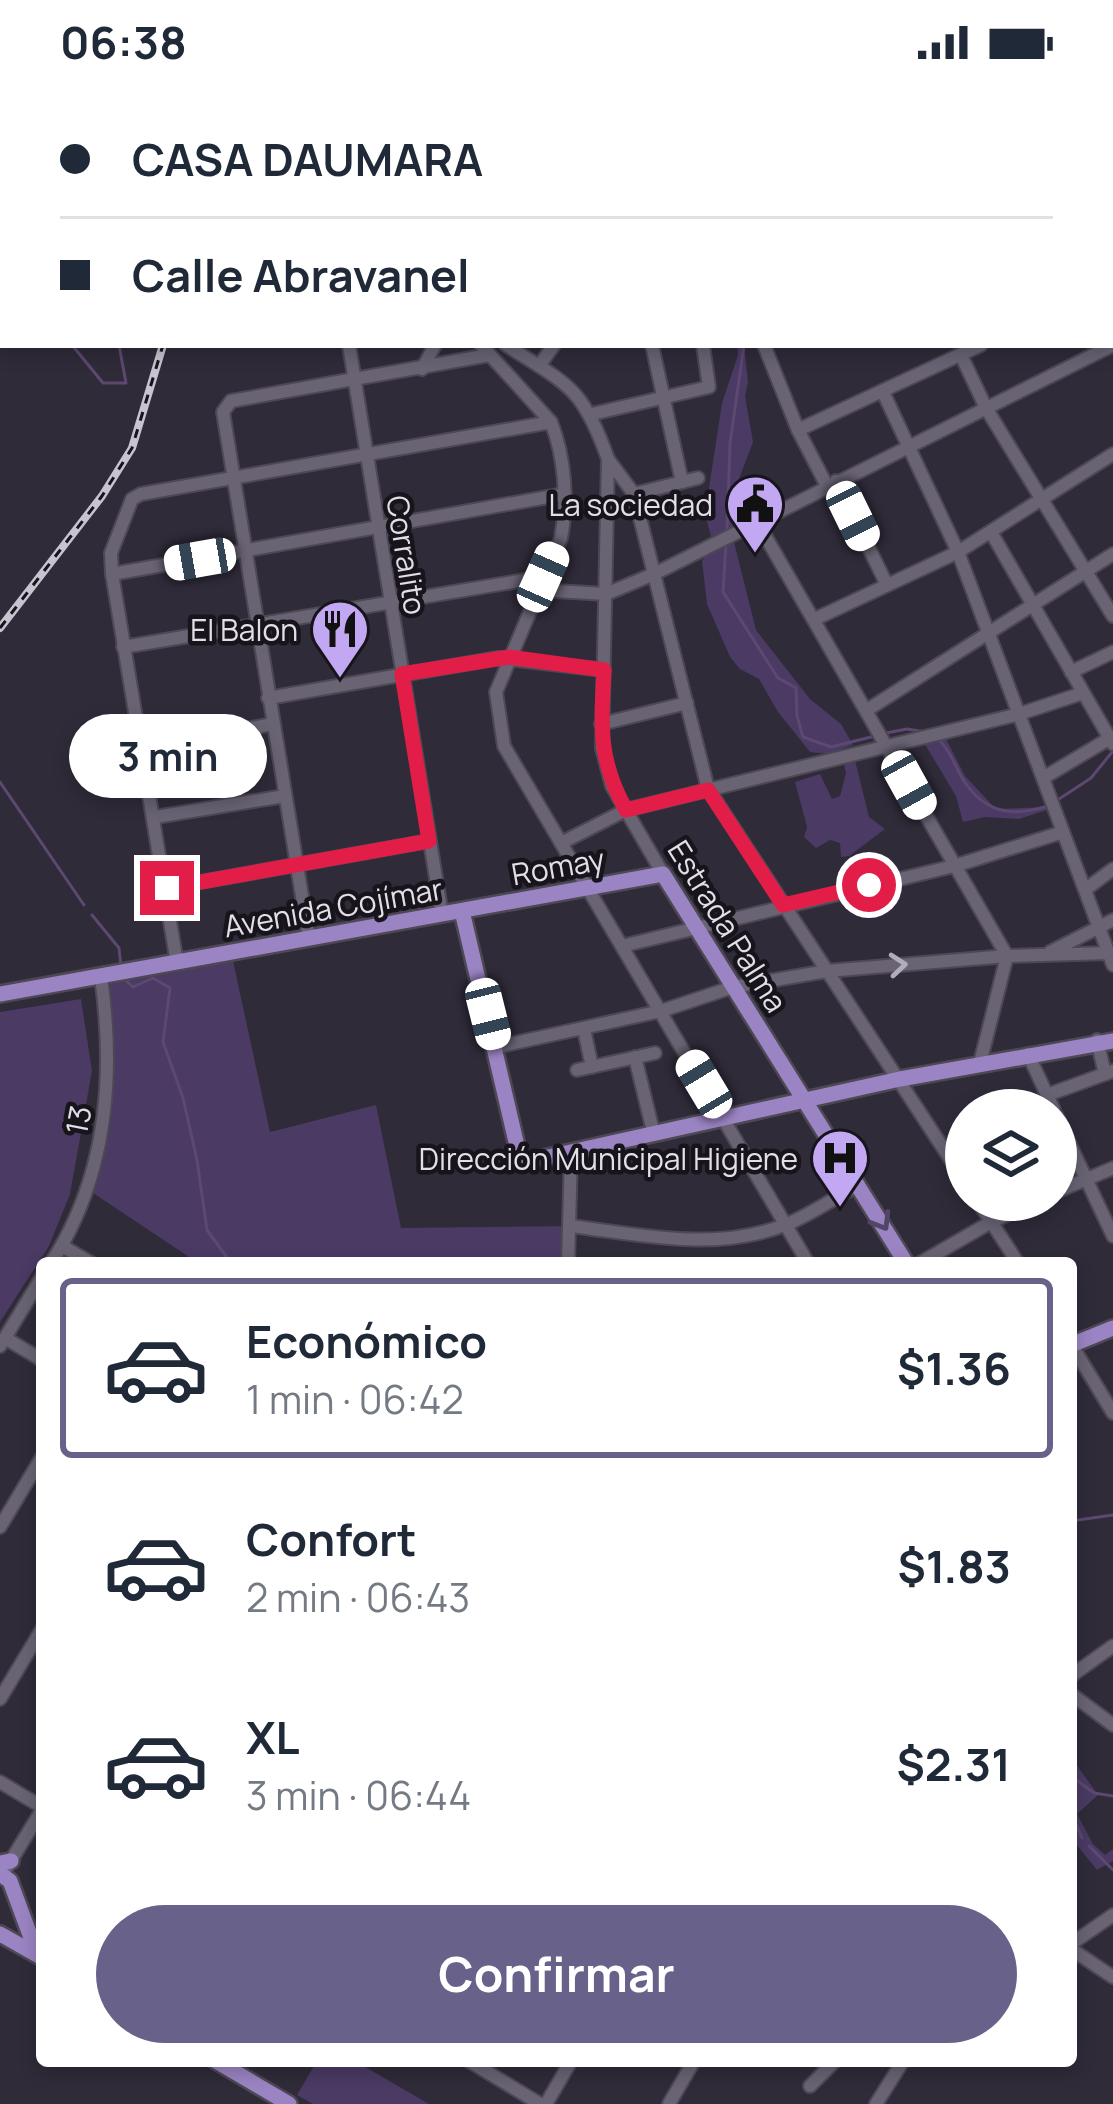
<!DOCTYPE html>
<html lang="es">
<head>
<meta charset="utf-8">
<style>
	body { margin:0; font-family:Manrope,sans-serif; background:#f6f6f7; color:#1f2937; height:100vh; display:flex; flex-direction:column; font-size:45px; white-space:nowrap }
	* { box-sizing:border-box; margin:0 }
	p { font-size:39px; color:#747a83 }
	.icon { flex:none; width:66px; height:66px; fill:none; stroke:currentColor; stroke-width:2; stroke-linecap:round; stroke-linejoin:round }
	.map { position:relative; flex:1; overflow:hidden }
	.panel { position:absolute; left:36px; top:1173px; width:1041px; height:810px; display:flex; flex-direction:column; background:#fff; border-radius:12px; box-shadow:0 6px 18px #0003 }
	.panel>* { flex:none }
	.hud { position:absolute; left:0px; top:0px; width:1113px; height:264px; box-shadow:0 6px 18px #0003; display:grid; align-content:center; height:264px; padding:0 60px; background:#fff }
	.tools { position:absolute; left:945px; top:1005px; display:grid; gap:24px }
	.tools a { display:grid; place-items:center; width:132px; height:132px; border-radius:50%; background:#fff; box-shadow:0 6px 18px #0003; font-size:60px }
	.end { position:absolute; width:54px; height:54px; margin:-27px; border:15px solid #e11d48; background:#fff; box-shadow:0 0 0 6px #fff }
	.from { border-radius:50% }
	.bubble { position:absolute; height:84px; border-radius:42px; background:#fff; box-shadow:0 6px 18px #0003; font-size:39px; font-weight:700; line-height:84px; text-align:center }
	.car { position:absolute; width:36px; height:72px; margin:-36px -18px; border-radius:15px; box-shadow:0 0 9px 3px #0007; background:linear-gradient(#fff 24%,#345 0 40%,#fff 0 76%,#345 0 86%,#fff 0) }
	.hud b { display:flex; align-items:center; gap:42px; height:114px; font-size:45px }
	.hud b+b { border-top:3px solid #e0e1e3 }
	.hud i { width:30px; height:30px; background:#1f2937 }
	ul { padding:21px 0 0; list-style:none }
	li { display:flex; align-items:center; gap:36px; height:180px; margin:0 24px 18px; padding:0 36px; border:6px solid transparent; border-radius:12px }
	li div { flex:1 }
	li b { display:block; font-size:45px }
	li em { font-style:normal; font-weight:700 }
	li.current { border-color:#68628b }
	li>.icon { width:108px; height:108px; stroke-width:1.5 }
	.action { display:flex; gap:24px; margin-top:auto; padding:24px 60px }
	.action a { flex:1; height:138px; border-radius:72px; background:#68628b; color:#fff; font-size:48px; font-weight:700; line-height:138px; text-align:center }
	.status { display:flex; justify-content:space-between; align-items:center; height:84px; padding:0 60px; background:#fff; direction:ltr }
	.status svg { height:33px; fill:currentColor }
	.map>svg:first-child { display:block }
	.green { fill:#4a3a64 }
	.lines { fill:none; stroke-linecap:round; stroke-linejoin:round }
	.stream { stroke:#5c4871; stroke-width:3 }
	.minor-casing { stroke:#4d4854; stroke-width:16 }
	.major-casing { stroke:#4d4854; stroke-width:20 }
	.minor { stroke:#696374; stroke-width:12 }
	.major { stroke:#9b84c3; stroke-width:15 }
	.rail-casing { stroke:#c7c4cf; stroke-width:8 }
	.rail { stroke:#17141b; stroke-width:3; stroke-dasharray:9; stroke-linecap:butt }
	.oneway { stroke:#b2adba }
	.oneway2 { stroke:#524667 }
	.route { stroke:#e11d48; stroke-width:15 }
	.labels { text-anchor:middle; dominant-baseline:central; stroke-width:9; stroke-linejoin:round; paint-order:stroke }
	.poi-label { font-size:30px; fill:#e2dfe9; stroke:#17141b; text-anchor:end }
	.street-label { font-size:30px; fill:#e2dfe9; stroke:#17141b }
</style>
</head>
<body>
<div class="status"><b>06:38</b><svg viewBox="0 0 49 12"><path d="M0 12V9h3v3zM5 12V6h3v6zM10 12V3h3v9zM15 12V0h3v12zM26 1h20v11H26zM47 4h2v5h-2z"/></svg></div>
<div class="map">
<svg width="1113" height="2020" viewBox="0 0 1113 2020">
	<rect width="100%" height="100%" fill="#2f2b39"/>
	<g class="green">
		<polygon points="737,261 744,261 748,298 745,312 753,358 736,403 732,450 756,546 810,615 841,640 853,661 828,670 810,668 778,628 759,595 740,585 730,573 707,520 702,477 713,460 705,430 722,319 738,271"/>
		<polygon points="944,651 965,692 996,725 1047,723 1047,726 1019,735 985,733 963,738 956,712 923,657"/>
		<polygon points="855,676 869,733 885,745 849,772 841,773 840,759 830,756 816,764 804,753 807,743 795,698 820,690 832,715 840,712 846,689 843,677"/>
		<polygon points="232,872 270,1048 376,1021 401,1144 570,1142 568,1179 198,1179 87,1105 107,1027 104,897"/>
		<polygon points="81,915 92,987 70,1110 49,1162 0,1238 0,928"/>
		<polygon points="1071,1673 1098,1711 1077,1730 1093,1760 1105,1771 1113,1765 1113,1777 1097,1786 1071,1754"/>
		<polygon points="317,1977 355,1977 429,2020 313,2020 297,2011"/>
	</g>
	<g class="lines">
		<g class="stream">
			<polyline points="0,250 3,247"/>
			<polyline points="72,261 103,299 126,299 119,261"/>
			<polyline points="727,450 730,359 744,261"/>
			<polyline points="726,459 723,508 778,594 796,604 797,632 803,653 831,663 875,652"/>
			<polyline points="886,649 907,645 926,648"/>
			<path d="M939,656C951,667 955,683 964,697C986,730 1013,733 1048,722"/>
			<polyline points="0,698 84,821"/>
			<polyline points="1056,717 1091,694 1113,667"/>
			<polyline points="92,831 119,864 121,883"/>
			<polyline points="122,893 133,903 153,894 170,904 163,958 183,1014 197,1076 207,1146 231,1179"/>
			<polyline points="1071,1437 1113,1431"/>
			<polyline points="1071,1692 1094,1709 1113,1712"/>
			<polyline points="1075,1696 1072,1731 1082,1754"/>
			<polyline points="1089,1762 1113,1786"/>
		</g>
		<g class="minor-casing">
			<g id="minor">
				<polyline points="166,0 167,3"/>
				<polyline points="306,0 306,3"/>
				<polyline points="457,0 457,3"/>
				<polyline points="573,0 574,3"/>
				<polyline points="978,0 979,3"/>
				<polyline points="1043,0 1044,3"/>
				<polyline points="1083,0 1084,3"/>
				<polyline points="1060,3 1065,0"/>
				<polyline points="1110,157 1113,156"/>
				<polyline points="349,261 442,831"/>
				<path d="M481,261L551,338C565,373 568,417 561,454L496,608L504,662L808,1179"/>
				<path d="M506,261C568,301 582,302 608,375L602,664L612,702L663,790"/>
				<polyline points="652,261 682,398"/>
				<polyline points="764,261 798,346 827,402"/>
				<polyline points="961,271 986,324 1113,532"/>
				<polyline points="539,282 554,261"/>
				<polyline points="422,285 435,261"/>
				<polyline points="883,308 958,468 1113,881"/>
				<polyline points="592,330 709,303 703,261"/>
				<polyline points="798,346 981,261"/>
				<polyline points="608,375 634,410 708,705 966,1099"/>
				<polyline points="836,397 887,501"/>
				<polyline points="634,410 698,394"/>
				<polyline points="756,436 1007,872 980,979"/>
				<polyline points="991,448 1113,660"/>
				<polyline points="112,490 565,410"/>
				<polyline points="539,506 606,510 654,490 1113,261"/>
				<polyline points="815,535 958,468 1113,370"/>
				<polyline points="123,563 543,493"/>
				<polyline points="1071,588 1113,568"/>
				<polyline points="268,614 499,574 604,586"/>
				<polyline points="867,626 1113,470"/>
				<polyline points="601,640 687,619"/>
				<polyline points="142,666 272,640"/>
				<polyline points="1043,694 1112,653"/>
				<polyline points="155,733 285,712"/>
				<polyline points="561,759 626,726 1019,630 1083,609"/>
				<polyline points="167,804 429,757"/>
				<polyline points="1086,805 1113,785"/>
				<polyline points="309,855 223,328 231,317 489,271"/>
				<polyline points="622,862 954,782 1063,748"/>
				<polyline points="1050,868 1113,836"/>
				<polyline points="177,879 112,490 111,469 132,415 141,410 551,338"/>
				<polyline points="584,945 592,983"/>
				<polyline points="1097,956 1105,990"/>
				<polyline points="496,963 661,927 733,903 827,887 1007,872 1109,869"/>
				<polyline points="1028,970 1054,1026"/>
				<polyline points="635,973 654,1051"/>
				<polyline points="577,986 655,969"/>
				<polyline points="1047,1011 1113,987"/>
				<polyline points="1056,1031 1113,1152"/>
				<polyline points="1056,1108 1113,1084"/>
				<polyline points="977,1116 1018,1179"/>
				<path d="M570,1142C643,1151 714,1168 785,1141C810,1131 835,1114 859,1100"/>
				<polyline points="62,1162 91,1179"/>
				<path d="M51,1179C107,1093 115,992 101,893"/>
				<polyline points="568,1179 571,1069"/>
				<polyline points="920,1179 991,1138 1039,1116"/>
				<polyline points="5,1254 42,1276"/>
				<polyline points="1071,1260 1113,1329"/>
				<polyline points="0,1262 42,1193"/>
				<polyline points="0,1443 42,1373"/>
				<polyline points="1071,1592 1113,1562"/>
				<polyline points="1071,1610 1113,1641"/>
				<polyline points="0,1615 42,1545"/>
				<polyline points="0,1698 42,1723"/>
				<polyline points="7,1783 42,1726"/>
				<polyline points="1071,1860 1113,1831"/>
				<polyline points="1071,1865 1113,1893"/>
				<polyline points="469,1977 540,2020"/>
				<polyline points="810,2002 835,1977"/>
				<polyline points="546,2020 571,1977"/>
				<polyline points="669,2020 694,1977"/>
				<polyline points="876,2020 903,1977"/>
			</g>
		</g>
		<g class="major-casing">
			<g id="major">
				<polyline points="462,827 521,1079 900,995 1113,957"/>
				<polyline points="0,910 663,790 906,1179"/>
				<polyline points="1071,1261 1113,1244"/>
				<polyline points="0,1779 11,1777"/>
				<polyline points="2,1791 10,1797 37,1870"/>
				<polyline points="0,1850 39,1872"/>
				<polyline points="216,1977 289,2020"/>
			</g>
		</g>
		<use href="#minor" class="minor"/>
		<use href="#major" class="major"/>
		<g class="rail-casing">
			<g id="rail">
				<polyline points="94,0 96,3"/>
				<polyline points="0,544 102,412 132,364 163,261"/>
			</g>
		</g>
		<use href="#rail" class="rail"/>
	</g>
	<defs><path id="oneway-chevron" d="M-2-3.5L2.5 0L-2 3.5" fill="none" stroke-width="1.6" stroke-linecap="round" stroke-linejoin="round" transform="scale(3)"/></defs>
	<use class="oneway" href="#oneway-chevron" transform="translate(898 881) rotate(-5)"/>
	<use class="oneway2" href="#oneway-chevron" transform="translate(882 1138) rotate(59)"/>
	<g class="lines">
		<path class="route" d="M167,804L429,757L402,590L509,573L604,586C601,641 598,676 626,726L708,706L783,821L869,801"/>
	</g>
	<defs>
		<g id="civic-pin" transform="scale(3)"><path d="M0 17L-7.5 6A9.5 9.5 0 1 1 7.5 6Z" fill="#c2a7f2" stroke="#17141b"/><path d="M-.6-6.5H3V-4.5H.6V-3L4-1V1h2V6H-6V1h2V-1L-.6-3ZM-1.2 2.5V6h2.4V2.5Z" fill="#111"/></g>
		<g id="restaurant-pin" transform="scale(3)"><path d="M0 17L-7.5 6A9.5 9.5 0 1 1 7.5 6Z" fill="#c2a7f2" stroke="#17141b"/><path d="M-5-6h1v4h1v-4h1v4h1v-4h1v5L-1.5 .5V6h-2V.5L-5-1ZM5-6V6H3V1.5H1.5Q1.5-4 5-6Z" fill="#111"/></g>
		<g id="hospital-pin" transform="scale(3)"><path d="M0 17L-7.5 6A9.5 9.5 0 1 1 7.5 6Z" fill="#c2a7f2" stroke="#17141b"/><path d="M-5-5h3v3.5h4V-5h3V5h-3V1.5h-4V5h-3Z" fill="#111"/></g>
	</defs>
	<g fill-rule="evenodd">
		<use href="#civic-pin" x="755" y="420"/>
		<use href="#restaurant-pin" x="340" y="545"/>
		<use href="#hospital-pin" x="840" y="1074"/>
	</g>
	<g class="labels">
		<g class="poi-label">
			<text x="713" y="420">La sociedad</text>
			<text x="298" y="545">El Balon</text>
			<text x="798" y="1074">Dirección Municipal Higiene</text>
		</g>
		<g class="street-label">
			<text transform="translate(407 471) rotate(81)">Corralito</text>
			<text transform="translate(558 782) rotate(-10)">Romay</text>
			<text transform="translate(333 823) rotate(-10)">Avenida Cojímar</text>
			<text transform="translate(728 842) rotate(58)">Estrada Palma</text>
			<text transform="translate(78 1036) rotate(-79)">13</text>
		</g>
	</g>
</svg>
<div class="tools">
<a><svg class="icon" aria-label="layers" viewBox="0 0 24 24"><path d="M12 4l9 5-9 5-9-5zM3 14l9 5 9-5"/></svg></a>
</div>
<i class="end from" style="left:869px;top:801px"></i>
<i class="end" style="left:167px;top:804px"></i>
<div class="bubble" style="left:69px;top:630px;width:198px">3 min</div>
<i class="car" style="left:853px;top:432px;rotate:154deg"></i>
<i class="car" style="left:200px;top:475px;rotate:260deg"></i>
<i class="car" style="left:543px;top:493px;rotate:24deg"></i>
<i class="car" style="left:909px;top:701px;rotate:151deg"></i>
<i class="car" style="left:488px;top:930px;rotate:166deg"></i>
<i class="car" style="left:704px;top:1000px;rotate:329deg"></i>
<div class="hud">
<b><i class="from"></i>CASA DAUMARA</b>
<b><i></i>Calle Abravanel</b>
</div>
<section class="panel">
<ul>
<li class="current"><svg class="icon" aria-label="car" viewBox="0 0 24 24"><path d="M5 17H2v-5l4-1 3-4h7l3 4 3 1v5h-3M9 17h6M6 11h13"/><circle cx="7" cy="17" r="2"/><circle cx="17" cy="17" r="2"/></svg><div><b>Económico</b><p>1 min · 06:42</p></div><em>$1.36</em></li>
<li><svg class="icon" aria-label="car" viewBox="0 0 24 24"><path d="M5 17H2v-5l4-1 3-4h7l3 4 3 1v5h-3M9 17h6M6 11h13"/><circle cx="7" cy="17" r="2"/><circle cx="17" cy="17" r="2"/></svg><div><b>Confort</b><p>2 min · 06:43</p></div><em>$1.83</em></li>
<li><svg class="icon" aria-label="car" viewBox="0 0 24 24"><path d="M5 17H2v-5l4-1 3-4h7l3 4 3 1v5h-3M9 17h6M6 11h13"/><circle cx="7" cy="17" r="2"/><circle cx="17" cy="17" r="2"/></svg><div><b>XL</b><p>3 min · 06:44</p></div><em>$2.31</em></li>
</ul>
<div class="action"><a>Confirmar</a></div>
</section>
</div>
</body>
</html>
